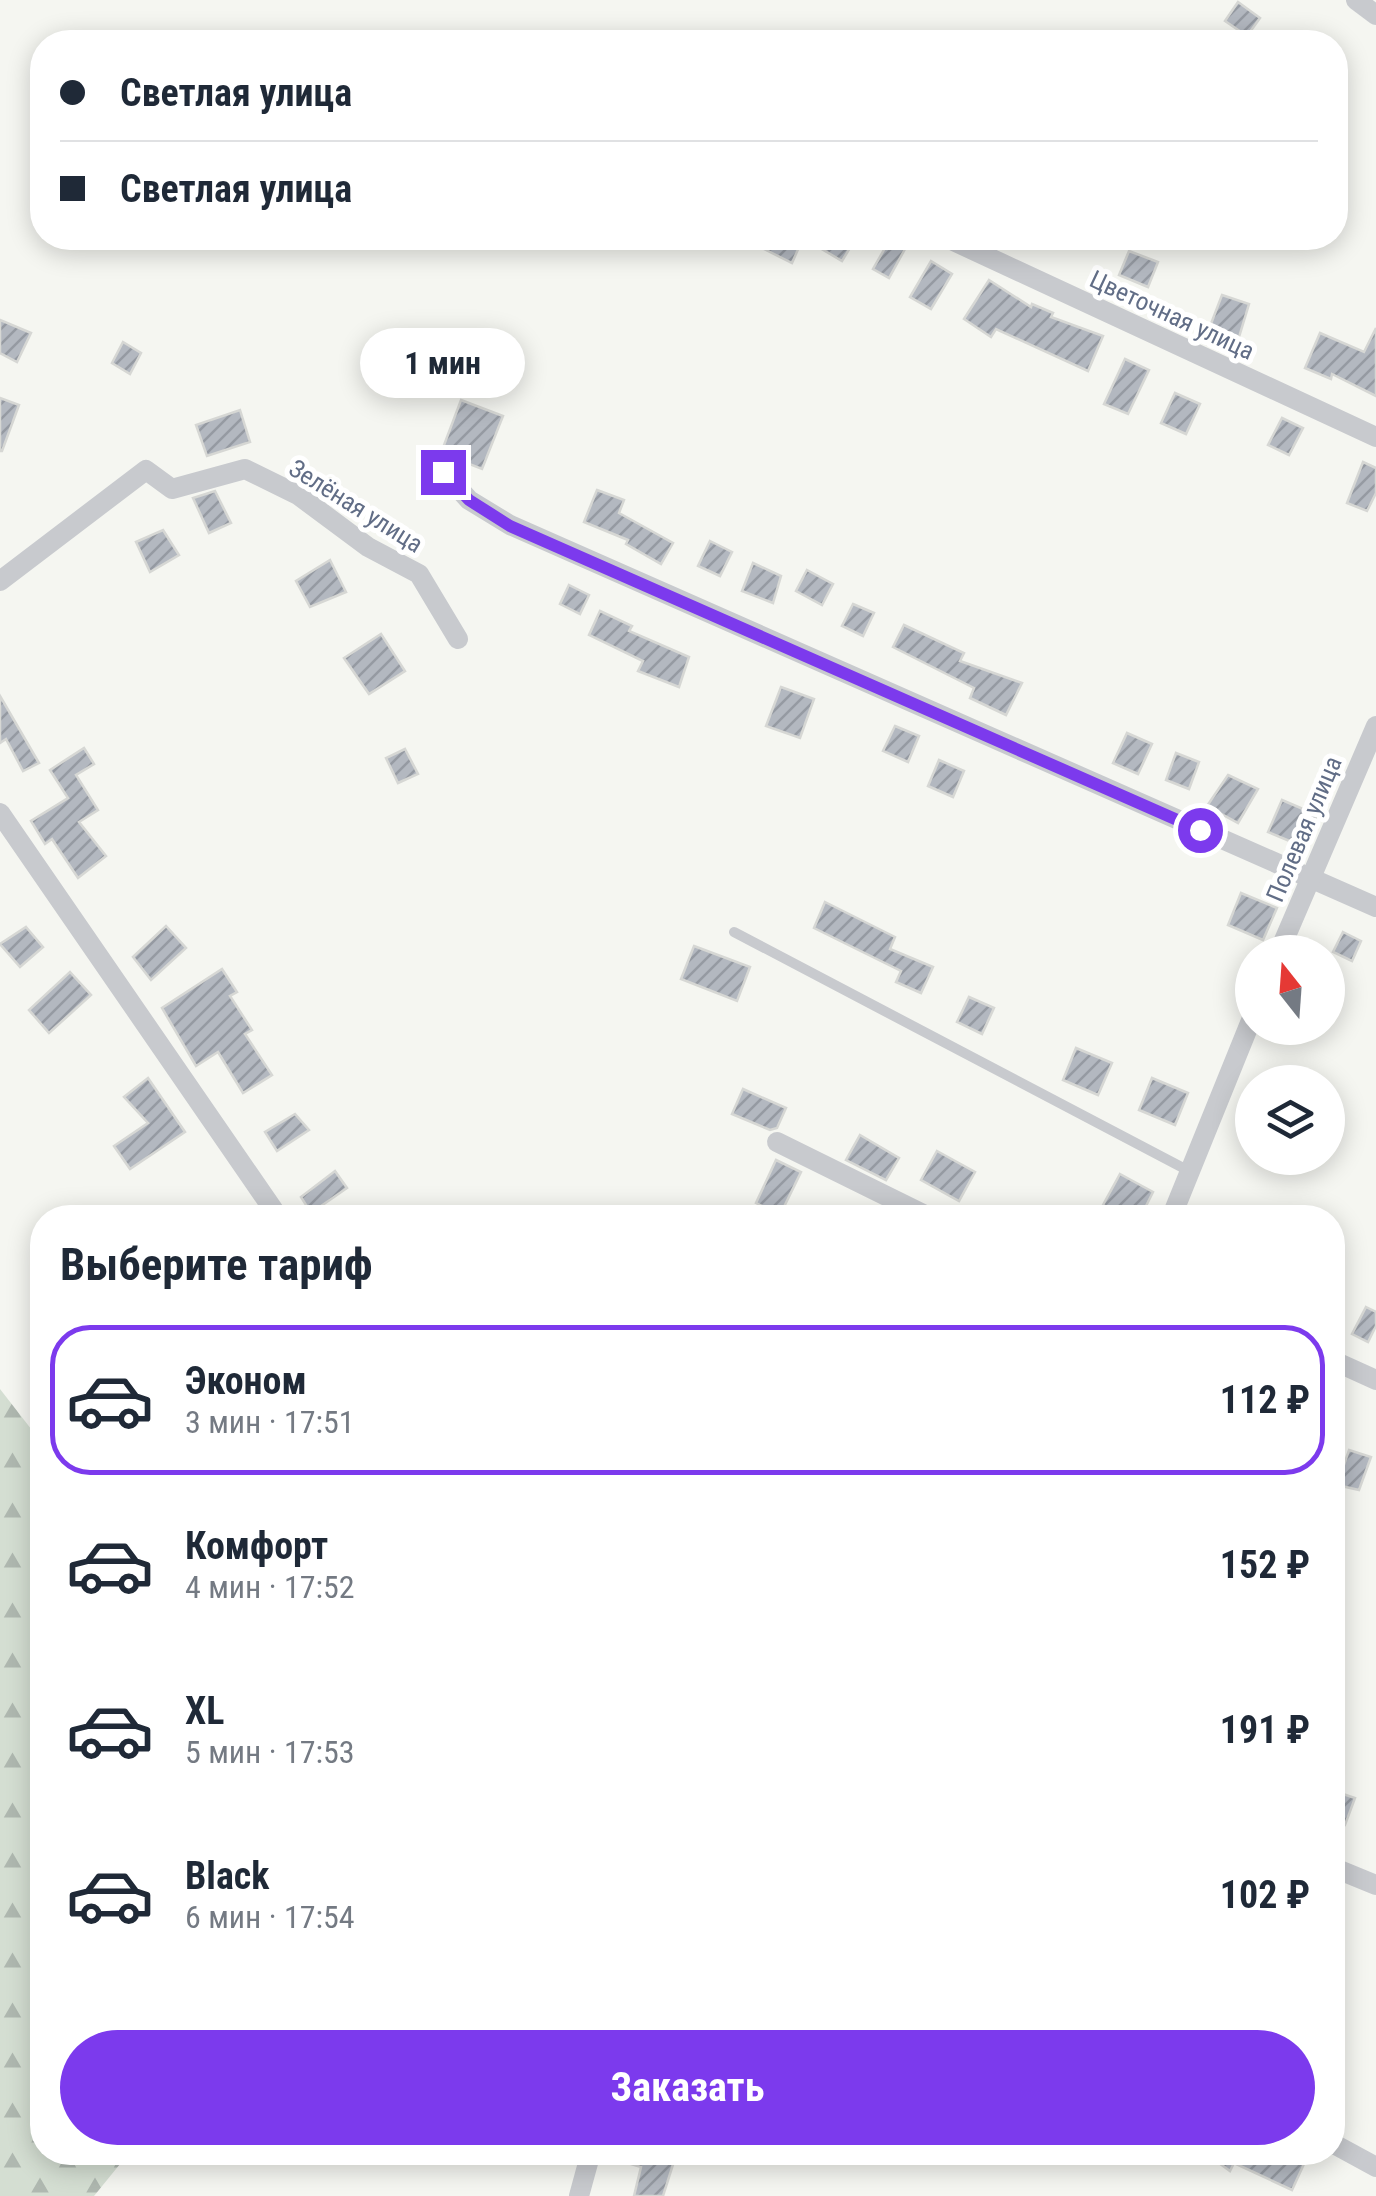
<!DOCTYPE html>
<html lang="ru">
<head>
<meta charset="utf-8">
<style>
	body { margin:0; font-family:"Roboto Condensed",sans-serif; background:#f2f2f3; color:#1f2937; height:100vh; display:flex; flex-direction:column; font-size:38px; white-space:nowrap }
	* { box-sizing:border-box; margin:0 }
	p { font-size:32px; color:#747a83 }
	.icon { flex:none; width:55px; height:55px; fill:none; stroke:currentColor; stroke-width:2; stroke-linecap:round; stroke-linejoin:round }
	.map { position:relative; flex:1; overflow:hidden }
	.panel { position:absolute; left:30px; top:1205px; width:1315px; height:960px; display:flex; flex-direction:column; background:#fff; border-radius:40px; box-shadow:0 5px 25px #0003 }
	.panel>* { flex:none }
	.banner { position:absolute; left:30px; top:30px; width:1318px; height:220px; border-radius:40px; box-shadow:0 5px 25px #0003; display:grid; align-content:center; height:220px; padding:0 30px; background:#fff }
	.needle { width:65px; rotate:343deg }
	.buttons { position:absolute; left:1235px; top:935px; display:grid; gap:20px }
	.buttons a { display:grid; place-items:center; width:110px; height:110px; border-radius:50%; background:#fff; box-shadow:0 5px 25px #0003; font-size:50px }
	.end { position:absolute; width:45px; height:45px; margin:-22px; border:12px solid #7c3aed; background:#fff; box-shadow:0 0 0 5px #fff }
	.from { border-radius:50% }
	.bubble { position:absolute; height:70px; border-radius:35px; background:#fff; box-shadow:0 5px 25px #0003; font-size:32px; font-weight:700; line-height:70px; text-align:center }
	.banner b { display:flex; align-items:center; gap:35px; height:95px; font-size:38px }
	.banner b+b { border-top:2px solid #e0e1e3 }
	.banner i { width:25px; height:25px; background:#1f2937 }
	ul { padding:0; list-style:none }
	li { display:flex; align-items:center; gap:30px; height:150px; margin:0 20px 15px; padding:0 10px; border:5px solid transparent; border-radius:40px }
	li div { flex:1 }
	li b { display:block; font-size:38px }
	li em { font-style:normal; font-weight:700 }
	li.selected { border-color:#7c3aed }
	li>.icon { width:90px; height:90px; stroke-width:1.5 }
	h2 { padding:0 30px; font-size:45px; line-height:120px }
	.button { display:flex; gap:20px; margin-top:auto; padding:20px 30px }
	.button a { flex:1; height:115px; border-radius:60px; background:#7c3aed; color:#fff; font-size:40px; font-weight:700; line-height:115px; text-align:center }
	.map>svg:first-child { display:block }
	.forest { fill:url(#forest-firs) }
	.building { fill:url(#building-hatch); stroke:#d6d7d4; stroke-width:2.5 }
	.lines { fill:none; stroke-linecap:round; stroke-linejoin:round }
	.service { stroke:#c8cace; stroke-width:10 }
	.minor { stroke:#c8cace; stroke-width:20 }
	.route { stroke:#7c3aed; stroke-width:12 }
	.labels { text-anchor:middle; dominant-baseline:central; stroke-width:10; stroke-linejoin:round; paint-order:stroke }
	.street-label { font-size:25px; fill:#616d86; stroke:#fff }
</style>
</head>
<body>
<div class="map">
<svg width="1376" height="2196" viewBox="0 0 1376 2196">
	<defs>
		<pattern id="forest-firs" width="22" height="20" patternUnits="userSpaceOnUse" patternTransform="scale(2.5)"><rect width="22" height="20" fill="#d4ded2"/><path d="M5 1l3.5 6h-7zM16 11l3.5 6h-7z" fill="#afb8b0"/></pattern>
		<pattern id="building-hatch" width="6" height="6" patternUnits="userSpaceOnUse" patternTransform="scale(2.5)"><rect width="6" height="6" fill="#b3b8c0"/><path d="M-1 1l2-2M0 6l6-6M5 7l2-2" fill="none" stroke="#959aa2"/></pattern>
	</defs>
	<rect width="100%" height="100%" fill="#f5f6f1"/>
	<polygon class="forest" points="0,1389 42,1443 42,2152 129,2153 94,2196 0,2196"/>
	<g class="building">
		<polygon points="1238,2 1260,18 1247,36 1225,21"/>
		<polygon points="769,238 856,238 842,261 803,238 792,263 764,249"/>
		<polygon points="889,241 905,249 889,278 873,269"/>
		<polygon points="1129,251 1158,262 1148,287 1119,275"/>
		<polygon points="931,261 952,274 931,309 910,297"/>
		<polygon points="989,280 1031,307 1032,304 1053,313 1051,317 1103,336 1088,371 996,329 991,337 964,319"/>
		<polygon points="1222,295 1249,304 1239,337 1209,329"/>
		<polygon points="0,320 31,333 17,362 0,353"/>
		<polygon points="1376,328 1376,396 1332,374 1331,379 1305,368 1320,333 1364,352"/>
		<polygon points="123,342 141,353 130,374 112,363"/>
		<polygon points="1125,359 1149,370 1128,414 1104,404"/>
		<polygon points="1175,393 1200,404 1186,434 1161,423"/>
		<polygon points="0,398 19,405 2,451 0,451"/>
		<polygon points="461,400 503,416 482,469 441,453"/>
		<polygon points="240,410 250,442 207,456 196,425"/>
		<polygon points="1282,418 1303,428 1289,455 1268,445"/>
		<polygon points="1363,462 1376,468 1376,493 1367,511 1347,503"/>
		<polygon points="597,490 624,500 619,513 673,543 661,564 626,544 628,540 584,522"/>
		<polygon points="215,491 231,523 209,533 193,498"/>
		<polygon points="163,530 179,555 150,572 136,542"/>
		<polygon points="710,541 732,552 720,576 698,566"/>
		<polygon points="330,560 346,592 310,607 296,581"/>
		<polygon points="753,563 781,576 773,603 742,591"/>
		<polygon points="807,570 833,584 822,605 796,591"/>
		<polygon points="569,585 589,595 580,614 560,604"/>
		<polygon points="853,604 874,613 863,636 842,626"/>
		<polygon points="600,611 632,626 629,631 689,657 679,687 638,671 643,661 589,635"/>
		<polygon points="904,625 964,653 960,661 1022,683 1006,715 970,698 974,688 893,647"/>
		<polygon points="381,634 405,671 369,694 344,658"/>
		<polygon points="781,687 814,699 800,738 766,726"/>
		<polygon points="0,696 39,763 23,771 6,739 0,743"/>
		<polygon points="895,726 919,736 908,762 883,751"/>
		<polygon points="1127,733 1152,744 1138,774 1113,763"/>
		<polygon points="84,748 94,764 76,775 98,810 79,822 106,856 78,878 52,839 45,844 31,821 68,798 50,770"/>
		<polygon points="405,749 418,774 398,783 386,758"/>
		<polygon points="1176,753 1199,762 1189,789 1166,780"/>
		<polygon points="939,760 964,771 953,797 928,786"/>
		<polygon points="1228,775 1258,789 1238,823 1207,806"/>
		<polygon points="1282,800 1317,815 1304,847 1268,832"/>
		<polygon points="1241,893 1277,908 1263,940 1228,925"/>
		<polygon points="825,902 895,937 890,949 933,967 921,993 896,982 901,971 814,928"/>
		<polygon points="166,926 186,948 151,980 133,957"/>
		<polygon points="26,927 43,947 20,967 0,944"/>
		<polygon points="1343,932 1361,941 1352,961 1333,952"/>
		<polygon points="694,946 750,967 737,1001 681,979"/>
		<polygon points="222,969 237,992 230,996 252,1030 245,1034 272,1075 243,1093 218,1052 196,1066 162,1008"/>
		<polygon points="70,972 91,995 49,1033 29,1010"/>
		<polygon points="969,997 994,1008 982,1034 957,1022"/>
		<polygon points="1076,1048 1112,1063 1098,1095 1063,1080"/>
		<polygon points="148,1078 185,1132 130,1169 114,1146 148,1123 124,1097"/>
		<polygon points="1152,1078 1188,1093 1175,1125 1139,1110"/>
		<polygon points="743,1089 786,1108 777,1128 770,1130 732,1114"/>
		<polygon points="295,1114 309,1130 277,1151 265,1132"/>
		<polygon points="860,1135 899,1158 886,1180 846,1160"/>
		<polygon points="937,1151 975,1172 959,1201 921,1180"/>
		<polygon points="776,1160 801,1172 780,1215 756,1203"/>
		<polygon points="335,1171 347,1188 311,1213 301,1197"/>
		<polygon points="1120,1174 1153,1192 1140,1218 1126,1218 1103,1205"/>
		<polygon points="1366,1307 1376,1312 1376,1326 1368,1342 1352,1334"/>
		<polygon points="1349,1450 1371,1457 1359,1490 1337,1485"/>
		<polygon points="1340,1793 1355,1798 1345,1825 1332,1820"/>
		<polygon points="605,2152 677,2152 663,2196 634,2196 641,2167 605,2156"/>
		<polygon points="1204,2152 1275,2152 1304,2164 1292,2190 1234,2163 1230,2171"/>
	</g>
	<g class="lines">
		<polyline class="service" points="734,932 1189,1171"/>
		<g class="minor">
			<polyline points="1356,0 1376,15"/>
			<polyline points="947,238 1376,437"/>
			<polyline points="443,471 469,500 510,525 1376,907"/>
			<polyline points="0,581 146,470 172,489 245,469 298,495 368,547 419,574 458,639"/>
			<polyline points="0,813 279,1218"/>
			<polyline points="1279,952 1376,726"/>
			<polyline points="777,1142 931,1218"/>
			<polyline points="1171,1218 1252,1018"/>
			<polyline points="1332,1360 1376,1380"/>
			<polyline points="1332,1867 1376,1885"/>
			<polyline points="1332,2143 1376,2167"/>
			<polyline points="579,2196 591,2152"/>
		</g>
	</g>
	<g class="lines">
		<polyline class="route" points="443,472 469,500 510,526 1200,830"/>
	</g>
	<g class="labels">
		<g class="street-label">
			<text transform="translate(1172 315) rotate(25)">Цветочная улица</text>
			<text transform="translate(356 506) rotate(32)">Зелёная улица</text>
			<text transform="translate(1304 829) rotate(-67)">Полевая улица</text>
		</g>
	</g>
</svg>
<div class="buttons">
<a><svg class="needle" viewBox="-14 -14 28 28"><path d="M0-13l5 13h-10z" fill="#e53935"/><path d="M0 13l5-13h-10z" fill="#747a83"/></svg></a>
<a><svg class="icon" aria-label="layers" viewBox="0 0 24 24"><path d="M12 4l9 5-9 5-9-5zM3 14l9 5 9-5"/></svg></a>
</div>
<i class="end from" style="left:1200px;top:830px"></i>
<i class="end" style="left:443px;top:472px"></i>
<div class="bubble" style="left:360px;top:328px;width:165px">1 мин</div>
<div class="banner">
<b><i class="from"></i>Светлая улица</b>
<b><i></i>Светлая улица</b>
</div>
<section class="panel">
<h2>Выберите тариф</h2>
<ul>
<li class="selected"><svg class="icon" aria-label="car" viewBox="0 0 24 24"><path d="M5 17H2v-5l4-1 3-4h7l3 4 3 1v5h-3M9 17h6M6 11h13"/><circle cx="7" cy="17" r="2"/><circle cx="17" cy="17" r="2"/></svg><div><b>Эконом</b><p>3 мин · 17:51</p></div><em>112 ₽</em></li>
<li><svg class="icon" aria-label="car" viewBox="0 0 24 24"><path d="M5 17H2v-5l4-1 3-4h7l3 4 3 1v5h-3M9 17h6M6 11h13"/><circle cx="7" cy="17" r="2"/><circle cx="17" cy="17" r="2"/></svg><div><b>Комфорт</b><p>4 мин · 17:52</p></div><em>152 ₽</em></li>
<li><svg class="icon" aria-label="car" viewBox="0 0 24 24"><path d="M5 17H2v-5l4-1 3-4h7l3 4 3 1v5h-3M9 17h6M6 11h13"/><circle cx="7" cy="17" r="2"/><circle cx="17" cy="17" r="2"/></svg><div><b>XL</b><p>5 мин · 17:53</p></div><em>191 ₽</em></li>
<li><svg class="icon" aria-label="car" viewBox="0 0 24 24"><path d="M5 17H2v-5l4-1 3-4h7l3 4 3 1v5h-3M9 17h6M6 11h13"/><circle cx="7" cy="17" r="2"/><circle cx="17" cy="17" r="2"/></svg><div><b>Black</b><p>6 мин · 17:54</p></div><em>102 ₽</em></li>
</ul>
<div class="button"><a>Заказать</a></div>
</section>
</div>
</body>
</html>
